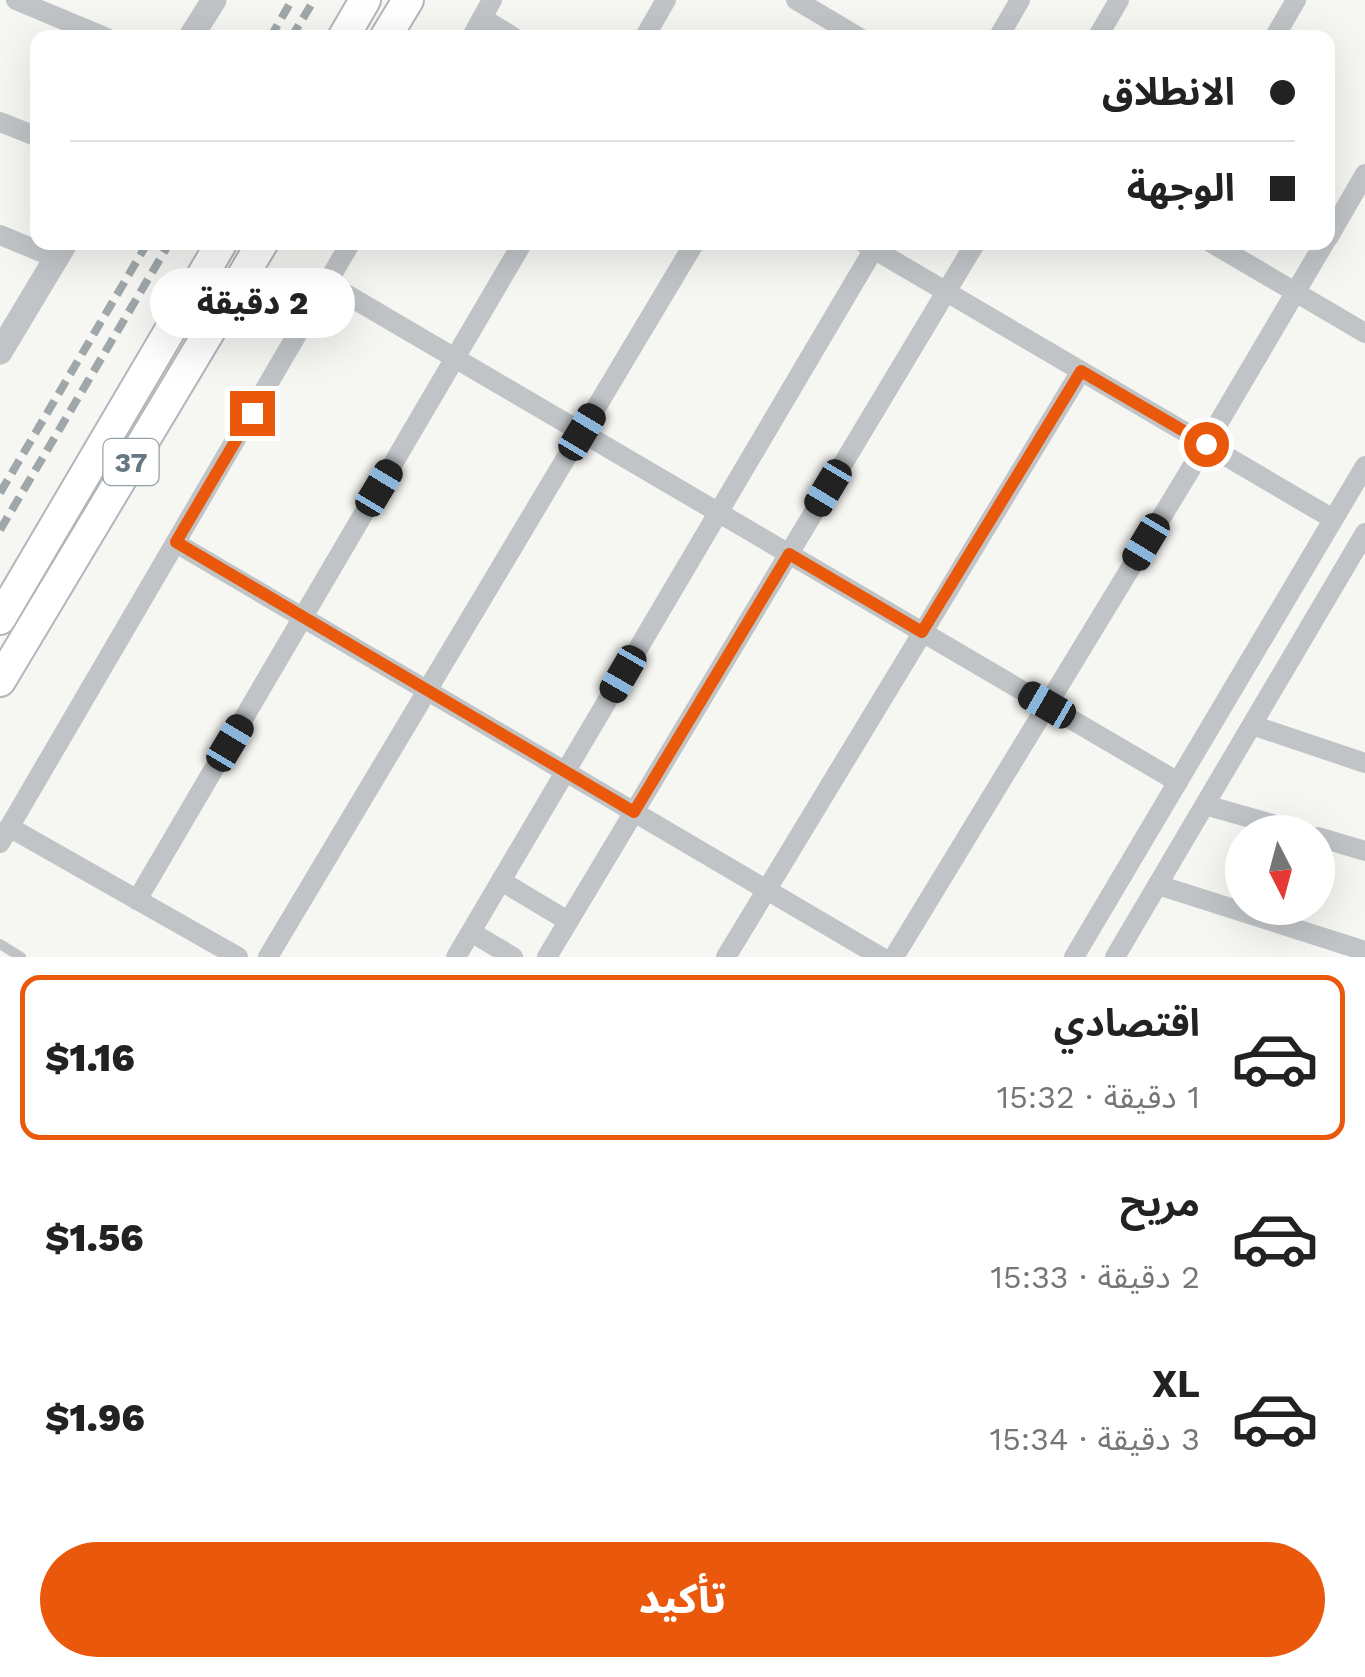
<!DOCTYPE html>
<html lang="ar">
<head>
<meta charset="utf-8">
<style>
	body { margin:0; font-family:"Work Sans","Noto Sans Arabic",sans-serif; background:#f2f2f2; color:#222; direction:rtl; height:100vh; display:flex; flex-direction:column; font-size:38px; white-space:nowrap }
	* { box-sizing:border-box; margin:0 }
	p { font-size:32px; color:#767676 }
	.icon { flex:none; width:55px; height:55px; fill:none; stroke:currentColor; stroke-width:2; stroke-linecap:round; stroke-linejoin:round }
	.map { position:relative; height:957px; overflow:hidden; direction:ltr }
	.details { display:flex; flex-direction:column; background:#fff; flex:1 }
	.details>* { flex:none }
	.hud { position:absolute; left:30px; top:30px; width:1305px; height:220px; border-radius:20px; box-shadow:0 10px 40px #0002; direction:rtl; display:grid; align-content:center; height:220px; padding:0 40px; background:#fff }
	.needle { width:65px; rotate:174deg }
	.tools { position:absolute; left:1225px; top:815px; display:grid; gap:20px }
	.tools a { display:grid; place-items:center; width:110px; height:110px; border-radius:50%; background:#fff; box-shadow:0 10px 40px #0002; font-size:50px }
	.end { position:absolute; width:45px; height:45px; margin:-22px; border:12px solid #ea580c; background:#fff; box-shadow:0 0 0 5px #fff }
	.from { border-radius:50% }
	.bubble { position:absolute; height:70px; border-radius:35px; background:#fff; box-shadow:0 10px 40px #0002; font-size:32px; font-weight:800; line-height:70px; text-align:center; direction:rtl }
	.car { position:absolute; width:30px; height:60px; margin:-30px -15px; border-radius:12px; box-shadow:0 0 8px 2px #0007; background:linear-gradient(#222 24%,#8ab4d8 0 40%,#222 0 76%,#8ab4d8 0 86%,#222 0) }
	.hud b { display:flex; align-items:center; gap:35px; height:95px; font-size:38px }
	.hud b+b { border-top:2px solid #e0e0e0 }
	.hud i { width:25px; height:25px; background:#222 }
	ul { padding:18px 0 0; list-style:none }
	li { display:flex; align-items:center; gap:30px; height:165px; margin:0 20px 15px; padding:0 20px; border:5px solid transparent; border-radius:20px }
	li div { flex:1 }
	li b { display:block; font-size:38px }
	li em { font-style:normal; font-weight:800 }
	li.on { border-color:#ea580c }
	li>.icon { width:90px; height:90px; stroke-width:1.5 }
	.button { display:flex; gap:20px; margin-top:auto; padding:20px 40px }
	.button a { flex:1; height:115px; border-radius:60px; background:#ea580c; color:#fff; font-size:40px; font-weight:800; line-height:115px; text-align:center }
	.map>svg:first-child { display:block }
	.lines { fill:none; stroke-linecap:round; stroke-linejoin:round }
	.primary-casing { stroke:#b1b7ba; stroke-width:34 }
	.service { stroke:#c0c4c7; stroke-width:10 }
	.minor { stroke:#c0c4c7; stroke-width:20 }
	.tertiary { stroke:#c0c4c7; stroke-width:25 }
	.primary { stroke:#fff; stroke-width:30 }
	.rail { stroke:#9fa7ab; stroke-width:8; stroke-dasharray:15 8; stroke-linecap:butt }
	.route { stroke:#ea580c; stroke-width:12 }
	.labels { text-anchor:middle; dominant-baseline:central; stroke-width:10; stroke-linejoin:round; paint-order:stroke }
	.shield { fill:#fff; stroke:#94a1a8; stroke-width:2.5 }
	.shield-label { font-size:28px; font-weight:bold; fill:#667983 }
</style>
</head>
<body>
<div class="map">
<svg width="1365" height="957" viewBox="0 0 1365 957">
	<rect width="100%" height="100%" fill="#f6f6f3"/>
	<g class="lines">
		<g class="primary-casing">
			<g id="primary">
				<polyline points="343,38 365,0"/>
				<polyline points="385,38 408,0"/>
				<polyline points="0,619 222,242"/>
				<polyline points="0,681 263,242"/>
			</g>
		</g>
		<polyline class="service" points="0,944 21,957"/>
		<g class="minor">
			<polyline points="16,0 107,38"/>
			<polyline points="796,0 860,38"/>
			<polyline points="482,18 515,38"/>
			<polyline points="471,38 492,0"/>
			<polyline points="644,38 666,0"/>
			<polyline points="998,38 1020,0"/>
			<polyline points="1097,38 1119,0"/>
			<polyline points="1274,38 1296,0"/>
			<polyline points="0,122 38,137"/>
			<polyline points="0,235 56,258"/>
			<polyline points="1328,238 1365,174"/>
			<polyline points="1210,242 1365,333"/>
			<polyline points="865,244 1333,519"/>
			<polyline points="327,283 1178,782"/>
			<polyline points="176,543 881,957"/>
			<polyline points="1252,725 1365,763"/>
			<polyline points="1205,805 1301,832"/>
			<polyline points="9,827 238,957"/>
			<polyline points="1318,837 1365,851"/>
			<polyline points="0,843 351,242"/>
			<polyline points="501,881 568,921"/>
			<polyline points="1158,885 1365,951"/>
			<polyline points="137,900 523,242"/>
			<polyline points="471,932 513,957"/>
			<polyline points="268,957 695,242"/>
			<polyline points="456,957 878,242"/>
			<polyline points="547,957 976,242"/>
			<polyline points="726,957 1081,371"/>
			<polyline points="894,957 1206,444 1325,242"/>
			<polyline points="1074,957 1365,466"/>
			<polyline points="1115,957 1365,533"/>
		</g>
		<g class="tertiary">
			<polyline points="190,38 214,0"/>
			<polyline points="0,352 66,242"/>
		</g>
		<use href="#primary" class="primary"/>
		<g class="rail">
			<polyline points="270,38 292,0"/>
			<polyline points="291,38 314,0"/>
			<polyline points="0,493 148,242"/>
			<polyline points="0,530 170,242"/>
		</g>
	</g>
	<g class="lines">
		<polyline class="route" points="252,413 176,542 634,812 789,554 922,632 1081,371 1206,444"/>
	</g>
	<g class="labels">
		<rect class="shield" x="103.5" y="439" width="55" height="46" rx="8"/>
		<g class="shield-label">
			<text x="131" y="462">37</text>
		</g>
	</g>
</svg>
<div class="tools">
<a><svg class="needle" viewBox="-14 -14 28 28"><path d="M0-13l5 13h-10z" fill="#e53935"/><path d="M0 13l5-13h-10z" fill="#767676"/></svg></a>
</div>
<i class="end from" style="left:1206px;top:444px"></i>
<i class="end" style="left:252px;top:413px"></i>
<div class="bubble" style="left:150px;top:268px;width:205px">2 دقيقة</div>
<i class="car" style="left:582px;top:432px;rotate:31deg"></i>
<i class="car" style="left:379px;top:488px;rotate:31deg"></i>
<i class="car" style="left:828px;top:488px;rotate:211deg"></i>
<i class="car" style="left:1146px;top:542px;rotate:211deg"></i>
<i class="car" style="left:623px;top:674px;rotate:210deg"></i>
<i class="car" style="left:1047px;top:705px;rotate:300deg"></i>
<i class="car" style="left:230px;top:743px;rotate:31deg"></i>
<div class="hud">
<b><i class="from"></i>الانطلاق</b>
<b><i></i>الوجهة</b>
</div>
</div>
<section class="details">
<ul>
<li class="on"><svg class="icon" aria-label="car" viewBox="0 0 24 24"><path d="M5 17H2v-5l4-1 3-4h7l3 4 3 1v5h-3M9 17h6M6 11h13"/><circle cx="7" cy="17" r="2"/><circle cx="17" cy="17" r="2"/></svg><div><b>اقتصادي</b><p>1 دقيقة · 15:32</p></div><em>$1.16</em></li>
<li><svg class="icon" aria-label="car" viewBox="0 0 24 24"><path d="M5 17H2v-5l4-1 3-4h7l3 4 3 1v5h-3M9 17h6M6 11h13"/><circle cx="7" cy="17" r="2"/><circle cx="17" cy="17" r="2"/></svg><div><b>مريح</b><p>2 دقيقة · 15:33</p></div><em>$1.56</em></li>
<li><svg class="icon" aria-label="car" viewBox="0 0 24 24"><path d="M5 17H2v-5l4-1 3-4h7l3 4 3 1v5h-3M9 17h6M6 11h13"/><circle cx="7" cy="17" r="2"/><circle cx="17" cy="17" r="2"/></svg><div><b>XL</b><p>3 دقيقة · 15:34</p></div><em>$1.96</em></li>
</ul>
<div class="button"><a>تأكيد</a></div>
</section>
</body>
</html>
